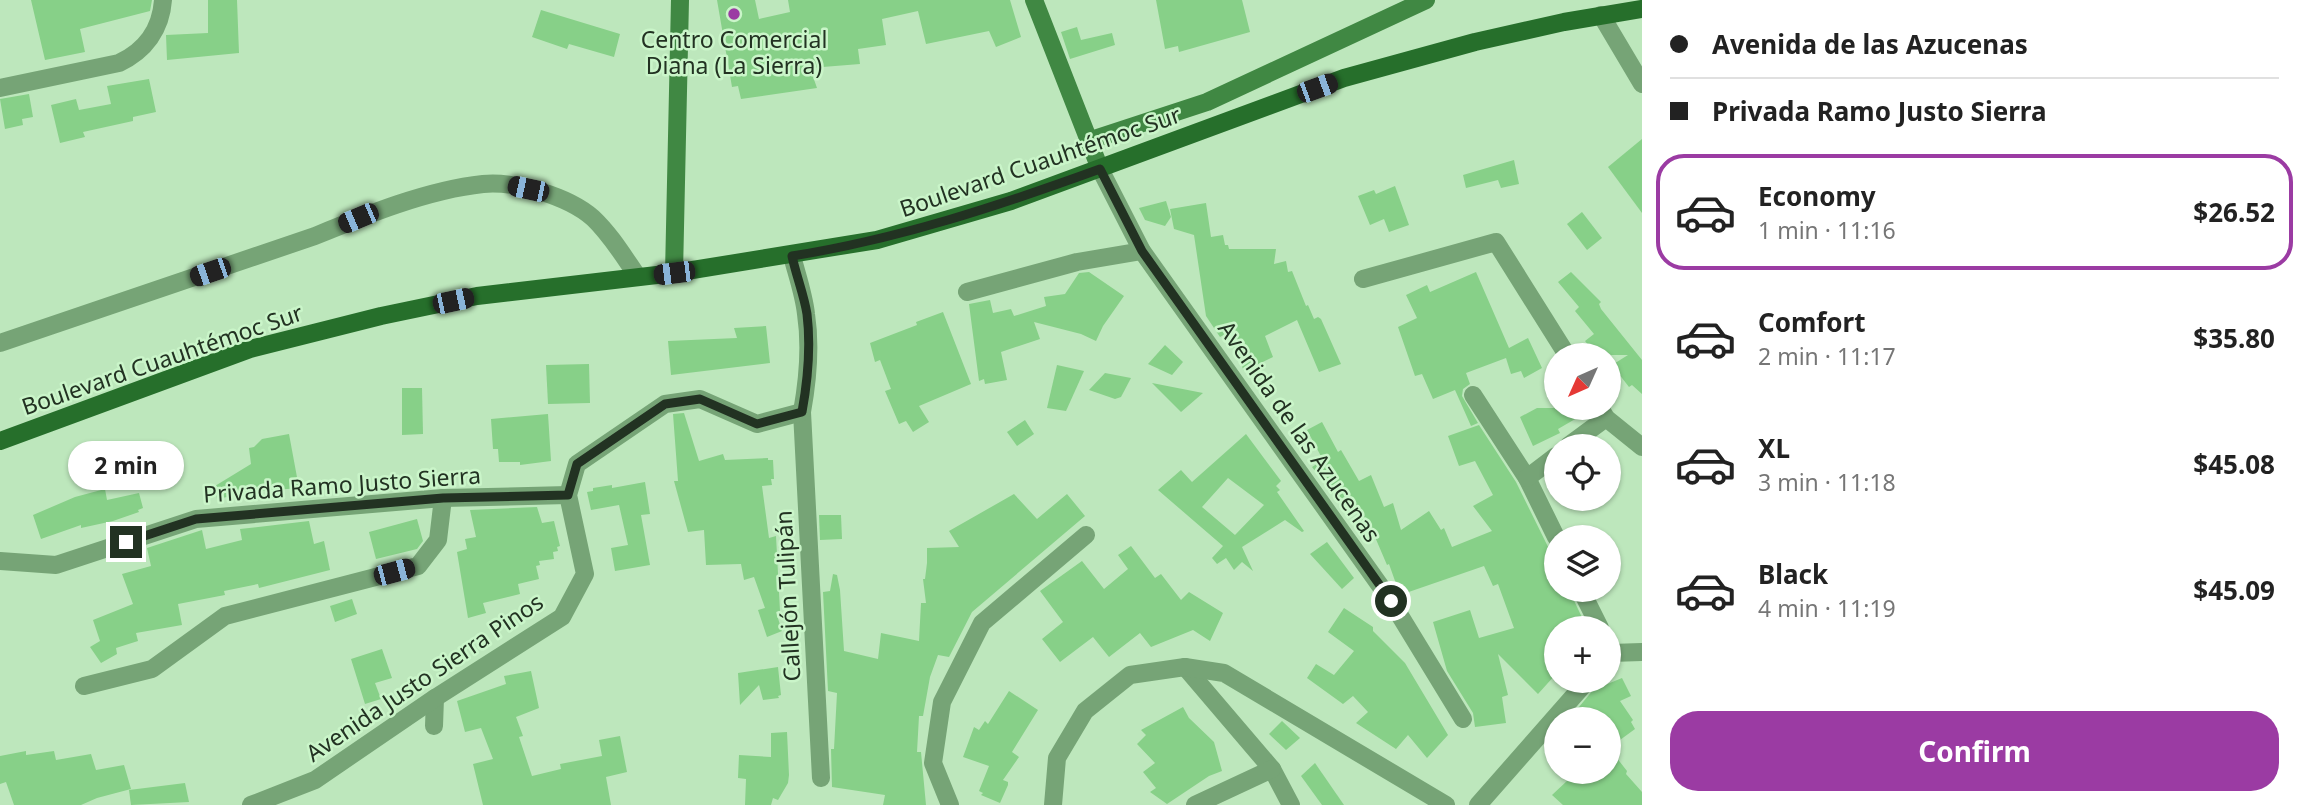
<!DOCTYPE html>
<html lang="en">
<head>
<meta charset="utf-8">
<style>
	body { margin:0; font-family:"Noto Sans",sans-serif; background:#f6f6f6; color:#222; height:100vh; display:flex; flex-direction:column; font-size:26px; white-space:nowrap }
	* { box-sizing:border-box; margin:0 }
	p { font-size:23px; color:#767676 }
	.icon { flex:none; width:38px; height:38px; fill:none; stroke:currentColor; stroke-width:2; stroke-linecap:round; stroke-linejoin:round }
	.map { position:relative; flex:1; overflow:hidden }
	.side { display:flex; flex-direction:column; background:#fff; width:665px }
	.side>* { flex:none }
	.banner { display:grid; align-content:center; height:154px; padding:0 28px; background:#fff }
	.needle { width:46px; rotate:225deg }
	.tools { position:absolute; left:1544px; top:343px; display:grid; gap:14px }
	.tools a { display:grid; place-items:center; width:77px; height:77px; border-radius:50%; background:#fff; box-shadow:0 2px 5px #0004; font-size:35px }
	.end { position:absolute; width:32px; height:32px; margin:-16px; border:9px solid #223222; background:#fff; box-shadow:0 0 0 4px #fff }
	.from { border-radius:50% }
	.bubble { position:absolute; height:49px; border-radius:24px; background:#fff; box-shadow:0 2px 5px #0004; font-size:23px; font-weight:700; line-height:49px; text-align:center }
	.car { position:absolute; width:21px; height:42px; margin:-21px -10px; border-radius:9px; box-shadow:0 0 5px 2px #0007; background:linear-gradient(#222 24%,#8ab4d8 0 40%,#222 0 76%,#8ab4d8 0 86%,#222 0) }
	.banner b { display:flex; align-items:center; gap:24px; height:66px; font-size:26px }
	.banner b+b { border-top:2px solid #e0e0e0 }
	.banner i { width:18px; height:18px; background:#222 }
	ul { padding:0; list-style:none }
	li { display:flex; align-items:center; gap:21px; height:116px; margin:0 14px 10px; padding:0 14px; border:4px solid transparent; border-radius:28px }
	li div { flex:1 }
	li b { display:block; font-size:26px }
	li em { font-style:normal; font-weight:700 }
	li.active { border-color:#9b3ba3 }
	li>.icon { width:63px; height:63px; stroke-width:1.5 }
	.primary-button { display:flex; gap:14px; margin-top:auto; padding:14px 28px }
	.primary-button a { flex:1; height:80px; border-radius:28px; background:#9b3ba3; color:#fff; font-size:28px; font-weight:700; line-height:80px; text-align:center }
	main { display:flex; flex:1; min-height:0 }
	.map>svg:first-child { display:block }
	.building { fill:#87d088; fill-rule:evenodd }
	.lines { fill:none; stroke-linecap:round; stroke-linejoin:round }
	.street { stroke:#76a476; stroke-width:18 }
	.secondary { stroke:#408843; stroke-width:18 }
	.primary { stroke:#266f2b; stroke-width:18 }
	.route { stroke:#223222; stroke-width:9 }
	.poi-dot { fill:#9b3ba3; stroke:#caf5c9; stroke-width:2.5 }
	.labels { text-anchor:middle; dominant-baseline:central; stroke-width:5; stroke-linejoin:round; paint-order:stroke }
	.poi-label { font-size:23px; fill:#223222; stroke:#caf5c9 }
	.street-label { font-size:23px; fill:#223222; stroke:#caf5c9 }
</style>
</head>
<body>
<main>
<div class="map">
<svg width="1642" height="805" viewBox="0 0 1642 805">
	<rect width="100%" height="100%" fill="#bde7bc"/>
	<g class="building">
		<polygon points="31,0 152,0 150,11 80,29 85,52 45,60"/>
		<polygon points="208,0 237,0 239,53 167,60 166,35 208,33"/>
		<polygon points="717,0 755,0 759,19 790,12 788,0 1010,0 1021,37 996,47 989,31 926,44 918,11 882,19 886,45 858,49 860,64 810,68 817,88 741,99 738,86 732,87"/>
		<polygon points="1156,0 1242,0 1250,32 1179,52 1178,46 1165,49"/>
		<polygon points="541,10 620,34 614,57 569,44 567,49 532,37"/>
		<polygon points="1077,27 1081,40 1112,33 1115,45 1070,59 1061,32"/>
		<polygon points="149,79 156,112 133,117 133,121 83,132 85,137 60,143 51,105 76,99 79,110 111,104 107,86"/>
		<polygon points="29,94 33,117 22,119 23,125 5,129 0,99"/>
		<polygon points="1642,139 1642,213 1608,167"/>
		<polygon points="1514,160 1519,184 1501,188 1498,180 1466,188 1463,175"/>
		<polygon points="1395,186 1409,225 1389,232 1384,219 1370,225 1358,196 1374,190 1376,194"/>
		<polygon points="1166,201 1171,217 1165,226 1145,220 1139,208"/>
		<polygon points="1206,203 1211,237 1223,235 1225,245 1228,245 1229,249 1276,249 1274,264 1286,261 1288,272 1292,271 1306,306 1308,305 1314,319 1318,317 1321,319 1341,364 1319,372 1297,320 1265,336 1273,357 1244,371 1227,333 1220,337 1206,316 1194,235 1174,229 1170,209"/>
		<polygon points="1582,212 1602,238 1587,250 1567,224"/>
		<polygon points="1089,272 1124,296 1103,326 1096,341 1081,334 1034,322 1040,339 1001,352 1007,380 985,384 984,379 979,381 969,304 990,300 993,313 1011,309 1014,316 1046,306 1044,297 1065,294 1079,273"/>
		<polygon points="1476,272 1509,348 1528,338 1542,368 1524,378 1521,371 1511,374 1506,358 1466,373 1470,384 1463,389 1462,396 1478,423 1471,426 1455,390 1433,399 1422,374 1415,376 1398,327 1417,318 1406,295 1427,285 1430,292"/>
		<polygon points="1571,272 1601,302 1599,304 1601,309 1642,360 1642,394 1632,385 1629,387 1612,365 1628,355 1596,355 1585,341 1594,334 1575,311 1579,307 1558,282"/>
		<polygon points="943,312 971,384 919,406 929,422 913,432 906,421 899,424 885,391 891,389 880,360 875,362 870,343 917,325 916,322"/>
		<polygon points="766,326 770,363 671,375 668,341 737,338 734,328"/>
		<polygon points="1165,345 1183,362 1172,375 1148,364"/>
		<polygon points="589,364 590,403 548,404 546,365"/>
		<polygon points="1057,365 1084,371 1066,411 1047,408"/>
		<polygon points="1105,373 1131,378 1121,397 1115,399 1089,390"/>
		<polygon points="1152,383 1203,393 1181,412"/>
		<polygon points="402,388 422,388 423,434 402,435"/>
		<polygon points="1537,408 1589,408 1589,411 1558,429 1560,433 1533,446 1520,417"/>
		<polygon points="684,413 699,461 723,454 725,460 768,458 768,460 773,460 774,479 771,479 772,485 762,486 769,538 776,536 780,611 776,612 782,631 767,637 758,610 765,608 754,577 744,580 741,564 706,565 704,530 688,532 674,481 678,481 673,414"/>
		<polygon points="548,414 551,461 520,465 520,462 499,462 498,449 493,449 491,419"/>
		<polygon points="1025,420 1034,434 1017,446 1007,432"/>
		<polygon points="1322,422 1338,452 1341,450 1359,481 1371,475 1384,507 1393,503 1401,530 1429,511 1441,530 1444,528 1452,547 1492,531 1473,506 1493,495 1475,461 1459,466 1448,436 1479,425 1516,482 1556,563 1556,590 1569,590 1587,628 1556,628 1556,674 1538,694 1498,654 1508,695 1502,697 1506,723 1475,727 1473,713 1447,671 1433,622 1470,610 1479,638 1514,628 1498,584 1493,586 1484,566 1400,595 1389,564 1387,565 1375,537 1370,539 1351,498 1340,503 1312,467 1323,460 1307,430"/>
		<polygon points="289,434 299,488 252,492 217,499 215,486 251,464 249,448 254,447 262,439"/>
		<path d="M1246,434L1281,481L1276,486L1280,490L1277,492L1304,531L1302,532L1285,520L1242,547L1253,571L1242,562L1234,570L1226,558L1217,564L1212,558L1223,546L1158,490L1181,470L1192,482ZM1228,478L1264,505L1235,535L1202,507Z"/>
		<polygon points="645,482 650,514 641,515 650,565 615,571 611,548 628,545 619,505 591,510 587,492 593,491 593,488 612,485 612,488"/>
		<polygon points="105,489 107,500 139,493 143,508 138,510 139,512 113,521 81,528 81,525 41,539 33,515 75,497"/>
		<polygon points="1014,494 1037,519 1067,494 1085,516 972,612 949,657 938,655 930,677 923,716 919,716 917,752 921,752 926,805 883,805 885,795 832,787 831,749 834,749 837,693 828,691 823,592 830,591 833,574 837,575 840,590 844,651 878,659 881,633 919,641 921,603 926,603 923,579 925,579 927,563 927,548 959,547 949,531"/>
		<polygon points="537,507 542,523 554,521 560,546 557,547 558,551 553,552 554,559 539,561 540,565 536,566 539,579 518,584 520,594 483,603 486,613 468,618 457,552 467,549 465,539 476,537 470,510"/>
		<polygon points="819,515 841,515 842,539 820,540"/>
		<polygon points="417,519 423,541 417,549 376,559 369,532"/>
		<polygon points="309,521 314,544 324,541 330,570 259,588 258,584 224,591 225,595 178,604 182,625 136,633 138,641 116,648 117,654 101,663 90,647 100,641 93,620 133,604 122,574 151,566 147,548 202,530 206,549 242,540 240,529"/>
		<polygon points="1327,542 1354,578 1342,589 1310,554"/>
		<polygon points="1131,546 1155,578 1161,574 1181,600 1189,592 1223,613 1210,641 1193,630 1151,647 1140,633 1109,657 1093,637 1060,662 1042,639 1063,622 1040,591 1082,561 1104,589 1128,569 1118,555"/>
		<polygon points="352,599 357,614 335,622 330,606"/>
		<polygon points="1344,608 1373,627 1373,631 1405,663 1448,735 1427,758 1408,735 1396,749 1356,723 1368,712 1353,696 1343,704 1307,678 1316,664 1334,675 1354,651 1328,632"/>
		<polygon points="382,649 392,678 375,683 381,699 365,704 351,659"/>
		<polygon points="778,667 781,695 778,696 779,698 763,700 759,685 740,705 738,673"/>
		<polygon points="531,671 539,708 516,717 523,736 519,737 532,776 561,769 560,764 602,756 599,740 620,736 627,772 606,777 611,805 483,805 473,764 493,759 481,728 465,732 457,701 506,684 504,676"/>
		<polygon points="1622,678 1631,696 1620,701 1633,720 1631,722 1635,729 1609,748 1627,771 1626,774 1642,792 1642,805 1563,805 1552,795 1568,780 1560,772 1608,772 1608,719 1576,719 1574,713 1598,684 1602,681 1605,685"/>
		<polygon points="1009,691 1038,710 1012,752 1019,757 1003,780 1008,782 1008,785 1000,803 981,795 983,793 979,791 989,766 963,757 974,727 979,730 985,721 988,724"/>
		<polygon points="1183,707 1189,718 1214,742 1222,771 1209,776 1167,804 1150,792 1156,788 1143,772 1155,763 1137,744 1146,735 1141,730"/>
		<polygon points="1282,721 1300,738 1286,750 1269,734"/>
		<polygon points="787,732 789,775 788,783 778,800 773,798 771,805 745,805 746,779 738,778 739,755 771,757 771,733"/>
		<polygon points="26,751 26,755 54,751 56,760 91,754 96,770 124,765 131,789 97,798 81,805 14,805 6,782 0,784 0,756"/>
		<polygon points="1315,763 1344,805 1322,805 1301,776"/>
		<polygon points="185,783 189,802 131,805 129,790"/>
	</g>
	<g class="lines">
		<g class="street">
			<polyline points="1601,15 1642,84"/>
			<path d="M0,88L119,63C145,51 161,29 163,0"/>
			<polyline points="1100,169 1142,251 1391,601 1463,719"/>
			<path d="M792,256C797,275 804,295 806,314C811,347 808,379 802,412L821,778"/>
			<polyline points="1363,279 1496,242 1567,355"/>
			<polyline points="967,292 1077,262 1142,251"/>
			<path d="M0,343L315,236C366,215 427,190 483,184C516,181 568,196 593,218C611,235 624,257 638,277"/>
			<polyline points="1473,395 1527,478 1556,537"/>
			<polyline points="1600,408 1606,418 1642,447"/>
			<polyline points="1568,446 1606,418"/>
			<polyline points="1527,478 1556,456"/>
			<polyline points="0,561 56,565 196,519 443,498 568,495"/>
			<polyline points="1581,590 1600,628"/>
			<polyline points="1608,656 1611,653 1642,652"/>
			<polyline points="1185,667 1272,769 1291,805"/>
			<polyline points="84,686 152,669 225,616 418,566 438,540 443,498"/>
			<polyline points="434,726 435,698"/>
			<polyline points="251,805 315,780 435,698 562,617 585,574 568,495 577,464 665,404 700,399 757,424 802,412"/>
			<polyline points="950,805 933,763 942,702 982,623 1086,535"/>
			<polyline points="1053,805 1057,758 1085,711 1130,675 1185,667 1224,673 1446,805"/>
			<polyline points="1195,805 1272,769"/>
			<polyline points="1478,805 1587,681"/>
		</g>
		<g class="secondary">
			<polyline points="1034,0 1100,169"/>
			<polyline points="1088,141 1207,102 1426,0"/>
			<polyline points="674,273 680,0"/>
		</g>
		<polyline class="primary" points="0,441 250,349 381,316 477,296 674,273 877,240 1011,201 1344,78 1475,42 1564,22 1642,9"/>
	</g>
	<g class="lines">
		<path class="route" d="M126,542L196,519L443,498L568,495L577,464L665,404L700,399L757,424L802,412C808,379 811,347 807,314C804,295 796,275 792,256C899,239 998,206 1100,169L1142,251L1391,601"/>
	</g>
	<circle class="poi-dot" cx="734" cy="14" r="7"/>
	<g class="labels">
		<g class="poi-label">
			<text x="734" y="39">Centro Comercial<tspan x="734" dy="26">Diana (La Sierra)</tspan></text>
		</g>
		<g class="street-label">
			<text transform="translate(1040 161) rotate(-19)">Boulevard Cuauhtémoc Sur</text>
			<text transform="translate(162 359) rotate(-19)">Boulevard Cuauhtémoc Sur</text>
			<text transform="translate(1300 431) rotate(55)">Avenida de las Azucenas</text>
			<text transform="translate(342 484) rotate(-4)">Privada Ramo Justo Sierra</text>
			<text transform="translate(787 596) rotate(-93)">Callejón Tulipán</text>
			<text transform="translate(424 677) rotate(-34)">Avenida Justo Sierra Pinos</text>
		</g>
	</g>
</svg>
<div class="tools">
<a><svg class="needle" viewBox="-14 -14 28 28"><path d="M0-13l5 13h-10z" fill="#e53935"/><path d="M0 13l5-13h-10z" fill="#767676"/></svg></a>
<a><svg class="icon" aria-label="locate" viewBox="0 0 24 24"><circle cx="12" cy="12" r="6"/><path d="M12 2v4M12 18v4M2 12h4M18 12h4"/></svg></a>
<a><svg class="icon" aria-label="layers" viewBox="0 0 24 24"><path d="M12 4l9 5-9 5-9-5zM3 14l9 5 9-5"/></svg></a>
<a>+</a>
<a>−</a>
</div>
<i class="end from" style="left:1391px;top:601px"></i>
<i class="end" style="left:126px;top:542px"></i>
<div class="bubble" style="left:68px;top:441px;width:116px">2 min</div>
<i class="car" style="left:1317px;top:88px;rotate:70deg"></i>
<i class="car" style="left:528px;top:189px;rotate:282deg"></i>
<i class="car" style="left:358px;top:218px;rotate:247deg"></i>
<i class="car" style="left:210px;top:272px;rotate:251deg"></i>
<i class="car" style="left:674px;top:273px;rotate:263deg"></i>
<i class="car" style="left:453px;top:301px;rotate:78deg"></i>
<i class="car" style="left:394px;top:572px;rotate:75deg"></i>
</div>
<section class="side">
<div class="banner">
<b><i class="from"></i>Avenida de las Azucenas</b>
<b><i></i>Privada Ramo Justo Sierra</b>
</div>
<ul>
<li class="active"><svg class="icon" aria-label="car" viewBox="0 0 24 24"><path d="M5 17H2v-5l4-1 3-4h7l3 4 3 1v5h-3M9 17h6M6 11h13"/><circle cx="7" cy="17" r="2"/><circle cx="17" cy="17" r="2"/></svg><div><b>Economy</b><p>1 min · 11:16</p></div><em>$26.52</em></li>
<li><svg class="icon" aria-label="car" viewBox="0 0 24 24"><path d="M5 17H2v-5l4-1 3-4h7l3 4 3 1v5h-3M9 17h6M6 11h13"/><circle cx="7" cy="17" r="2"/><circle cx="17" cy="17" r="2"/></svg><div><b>Comfort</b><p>2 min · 11:17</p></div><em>$35.80</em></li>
<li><svg class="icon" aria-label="car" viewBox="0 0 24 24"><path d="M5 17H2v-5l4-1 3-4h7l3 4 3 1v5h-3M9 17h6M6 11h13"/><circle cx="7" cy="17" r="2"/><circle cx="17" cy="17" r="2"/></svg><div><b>XL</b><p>3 min · 11:18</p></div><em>$45.08</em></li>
<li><svg class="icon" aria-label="car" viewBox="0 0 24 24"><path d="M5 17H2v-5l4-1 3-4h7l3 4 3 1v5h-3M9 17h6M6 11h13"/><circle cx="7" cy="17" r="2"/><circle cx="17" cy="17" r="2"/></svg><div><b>Black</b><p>4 min · 11:19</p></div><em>$45.09</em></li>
</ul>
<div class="primary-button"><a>Confirm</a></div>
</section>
</main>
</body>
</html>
